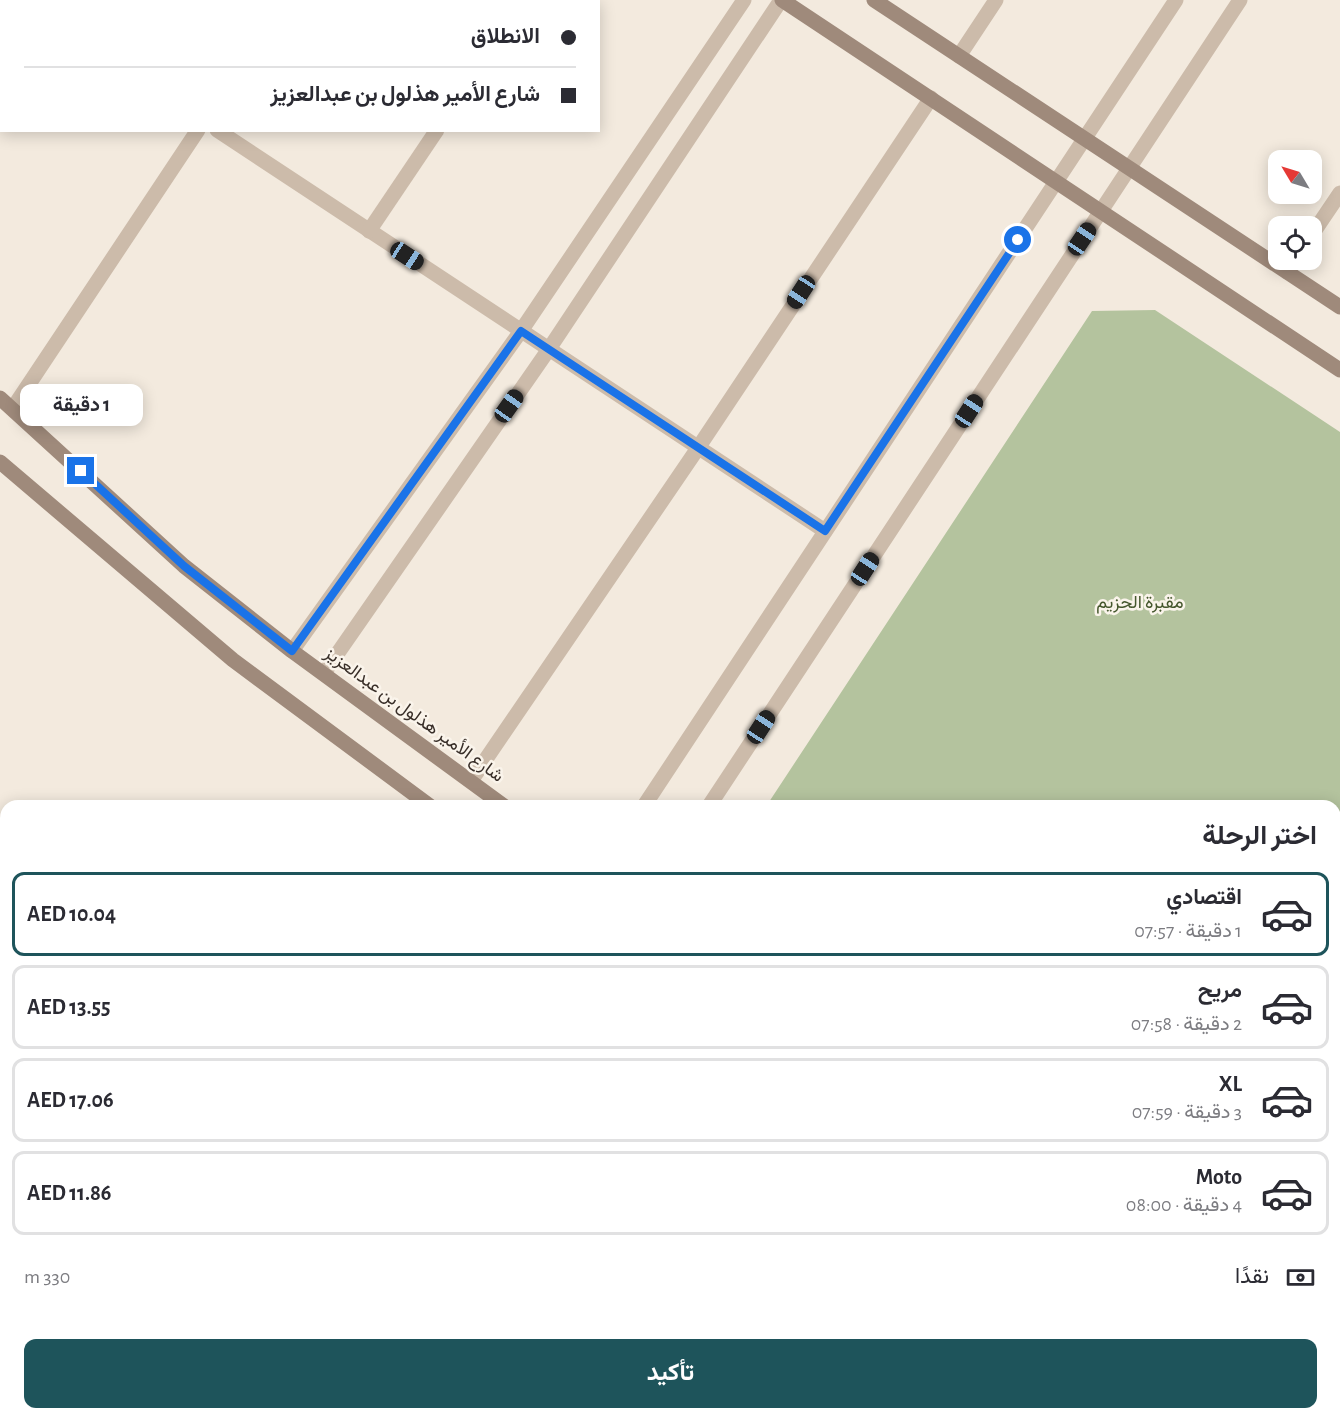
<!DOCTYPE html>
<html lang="ar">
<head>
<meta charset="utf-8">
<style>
	body { margin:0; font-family:"Alegreya Sans",Vazirmatn,sans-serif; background:#f2f2f3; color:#2b2b33; direction:rtl; height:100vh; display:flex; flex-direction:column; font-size:22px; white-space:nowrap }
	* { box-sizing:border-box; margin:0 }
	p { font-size:20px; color:#7c7c81 }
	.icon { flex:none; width:33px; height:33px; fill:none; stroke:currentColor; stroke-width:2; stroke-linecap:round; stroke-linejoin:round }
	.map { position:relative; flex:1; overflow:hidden; direction:ltr }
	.drawer { position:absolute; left:0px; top:800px; width:1341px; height:620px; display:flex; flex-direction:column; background:#fff; border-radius:18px 18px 0 0; box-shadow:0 3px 15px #0003; direction:rtl }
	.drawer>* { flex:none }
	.top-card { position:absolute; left:0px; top:0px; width:600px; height:132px; box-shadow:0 3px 15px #0003; direction:rtl; display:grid; align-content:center; height:132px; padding:0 24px; background:#fff }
	.needle { width:39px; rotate:308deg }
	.fabs { position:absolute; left:1268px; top:150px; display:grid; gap:12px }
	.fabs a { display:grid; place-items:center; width:54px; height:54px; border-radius:12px; background:#fff; box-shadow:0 3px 15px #0003; font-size:30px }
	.end { position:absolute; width:27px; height:27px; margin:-14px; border:8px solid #1a73e8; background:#fff; box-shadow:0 0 0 3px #fff }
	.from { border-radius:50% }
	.bubble { position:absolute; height:42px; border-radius:12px; background:#fff; box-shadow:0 3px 15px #0003; font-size:20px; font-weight:700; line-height:42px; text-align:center; direction:rtl }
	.car { position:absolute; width:18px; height:36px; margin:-18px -9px; border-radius:8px; box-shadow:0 0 4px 2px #0007; background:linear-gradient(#222 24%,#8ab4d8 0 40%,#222 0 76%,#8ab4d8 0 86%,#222 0) }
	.top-card b { display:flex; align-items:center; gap:21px; height:57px; font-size:22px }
	.top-card b+b { border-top:2px solid #e1e1e2 }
	.top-card i { width:15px; height:15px; background:#2b2b33 }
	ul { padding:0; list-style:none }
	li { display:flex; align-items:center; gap:18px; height:84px; margin:0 12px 9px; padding:0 12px; border:3px solid #e1e1e2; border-radius:12px }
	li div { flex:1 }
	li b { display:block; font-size:22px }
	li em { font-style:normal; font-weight:700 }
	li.on { border-color:#1e545b }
	li>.icon { width:54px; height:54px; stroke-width:1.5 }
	h2 { padding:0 24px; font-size:27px; line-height:72px }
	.pay { display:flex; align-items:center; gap:15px; height:66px; padding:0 24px; font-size:22px }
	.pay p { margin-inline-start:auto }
	.cta { display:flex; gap:12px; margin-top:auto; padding:12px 24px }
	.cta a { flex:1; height:69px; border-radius:12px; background:#1e545b; color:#fff; font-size:24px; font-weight:700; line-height:69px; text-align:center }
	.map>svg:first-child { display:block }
	.green { fill:#b4c39e }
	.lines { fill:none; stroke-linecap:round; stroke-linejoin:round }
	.lane { stroke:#cba; stroke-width:12 }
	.street { stroke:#cba; stroke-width:15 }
	.secondary { stroke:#9f8a7b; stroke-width:15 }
	.route { stroke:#1a73e8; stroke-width:8 }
	.labels { text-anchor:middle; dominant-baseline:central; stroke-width:5; stroke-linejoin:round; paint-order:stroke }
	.park-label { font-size:18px; fill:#45572d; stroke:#faf4eb }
	.street-label { font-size:18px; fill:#392f29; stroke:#faf4eb }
</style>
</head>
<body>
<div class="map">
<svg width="1340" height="1418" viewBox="0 0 1340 1418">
	<rect width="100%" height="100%" fill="#f3eade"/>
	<polygon class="green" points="1155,310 1340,432 1340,1306 1335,1303 1335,806 767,805 1092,311"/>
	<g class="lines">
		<g class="lane">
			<polyline points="0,1405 6,1409"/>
			<polyline points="12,1413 19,1418"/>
			<polyline points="189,1413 194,1418"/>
			<polyline points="525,1418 529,1413"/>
			<polyline points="907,1418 909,1413"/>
		</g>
		<g class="street">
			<polyline points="19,0 22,2"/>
			<polyline points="51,2 52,0"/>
			<polyline points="285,2 286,0"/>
			<polyline points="524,2 525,0"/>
			<polyline points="959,56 996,0"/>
			<polyline points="0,75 2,73"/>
			<polyline points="217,130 825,531"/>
			<polyline points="369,231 437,130"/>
			<polyline points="1311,236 1340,193"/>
			<polyline points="1287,272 1295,260"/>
			<polyline points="13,408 198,130"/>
			<polyline points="292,651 521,331 744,0"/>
			<polyline points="324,673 549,349 781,0"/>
			<polyline points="471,781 698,448 931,98"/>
			<polyline points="644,806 1176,0"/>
			<polyline points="709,806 1240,0"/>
			<polyline points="1304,1418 1308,1413"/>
		</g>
		<g class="secondary">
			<polyline points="782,0 1340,370"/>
			<polyline points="874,0 1340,307"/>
			<polyline points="0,398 184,566 292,651 504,806"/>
			<polyline points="0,462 233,660 430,806"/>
			<polyline points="1335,1358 1340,1361"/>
			<polyline points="1335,1404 1340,1408"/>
			<polyline points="973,1418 976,1413"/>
			<polyline points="1022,1418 1026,1413"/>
		</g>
	</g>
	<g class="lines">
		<polyline class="route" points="81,471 184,566 292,651 521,331 825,531 1018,240"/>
	</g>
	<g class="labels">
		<g class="park-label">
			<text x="1140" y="603">مقبرة الحزيم</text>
		</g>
		<g class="street-label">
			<text transform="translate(414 715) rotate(36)">شارع الأمير هذلول بن عبدالعزيز</text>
		</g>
	</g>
</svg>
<div class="fabs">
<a><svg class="needle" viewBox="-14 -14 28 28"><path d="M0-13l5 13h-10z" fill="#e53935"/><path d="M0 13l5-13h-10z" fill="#7c7c81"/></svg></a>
<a><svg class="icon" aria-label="locate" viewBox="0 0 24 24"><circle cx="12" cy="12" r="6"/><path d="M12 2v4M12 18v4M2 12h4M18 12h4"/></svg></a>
</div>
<i class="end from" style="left:1018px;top:240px"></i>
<i class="end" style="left:81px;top:471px"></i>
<div class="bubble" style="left:20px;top:384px;width:123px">1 دقيقة</div>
<i class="car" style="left:1082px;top:239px;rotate:34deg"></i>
<i class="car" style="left:407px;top:256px;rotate:123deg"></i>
<i class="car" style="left:801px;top:292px;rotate:213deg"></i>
<i class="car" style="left:509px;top:406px;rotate:35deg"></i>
<i class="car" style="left:969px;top:411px;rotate:33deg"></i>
<i class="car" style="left:865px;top:569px;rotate:33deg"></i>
<i class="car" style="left:761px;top:727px;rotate:33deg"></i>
<div class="top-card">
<b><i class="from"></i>الانطلاق</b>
<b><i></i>شارع الأمير هذلول بن عبدالعزيز</b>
</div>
<section class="drawer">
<h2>اختر الرحلة</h2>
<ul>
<li class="on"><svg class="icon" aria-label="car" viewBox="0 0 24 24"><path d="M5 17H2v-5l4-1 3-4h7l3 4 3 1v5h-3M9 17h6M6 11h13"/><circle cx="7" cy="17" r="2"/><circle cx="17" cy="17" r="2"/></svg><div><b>اقتصادي</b><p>1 دقيقة · 07:57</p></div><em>AED 10.04</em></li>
<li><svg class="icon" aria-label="car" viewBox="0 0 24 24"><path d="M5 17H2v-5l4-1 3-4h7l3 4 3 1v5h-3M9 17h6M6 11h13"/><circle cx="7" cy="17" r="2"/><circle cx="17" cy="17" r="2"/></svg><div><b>مريح</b><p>2 دقيقة · 07:58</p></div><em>AED 13.55</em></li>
<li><svg class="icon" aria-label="car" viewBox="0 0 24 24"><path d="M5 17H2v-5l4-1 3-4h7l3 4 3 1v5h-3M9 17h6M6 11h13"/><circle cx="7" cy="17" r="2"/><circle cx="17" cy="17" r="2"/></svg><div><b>XL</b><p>3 دقيقة · 07:59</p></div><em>AED 17.06</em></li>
<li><svg class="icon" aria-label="car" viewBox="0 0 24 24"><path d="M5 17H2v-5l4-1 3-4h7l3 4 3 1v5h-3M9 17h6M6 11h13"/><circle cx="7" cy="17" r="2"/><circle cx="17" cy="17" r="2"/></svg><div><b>Moto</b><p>4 دقيقة · 08:00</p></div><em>AED 11.86</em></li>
</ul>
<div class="pay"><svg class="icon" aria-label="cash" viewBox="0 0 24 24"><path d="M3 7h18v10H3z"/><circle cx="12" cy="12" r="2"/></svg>نقدًا<p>330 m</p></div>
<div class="cta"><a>تأكيد</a></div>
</section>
</div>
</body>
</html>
